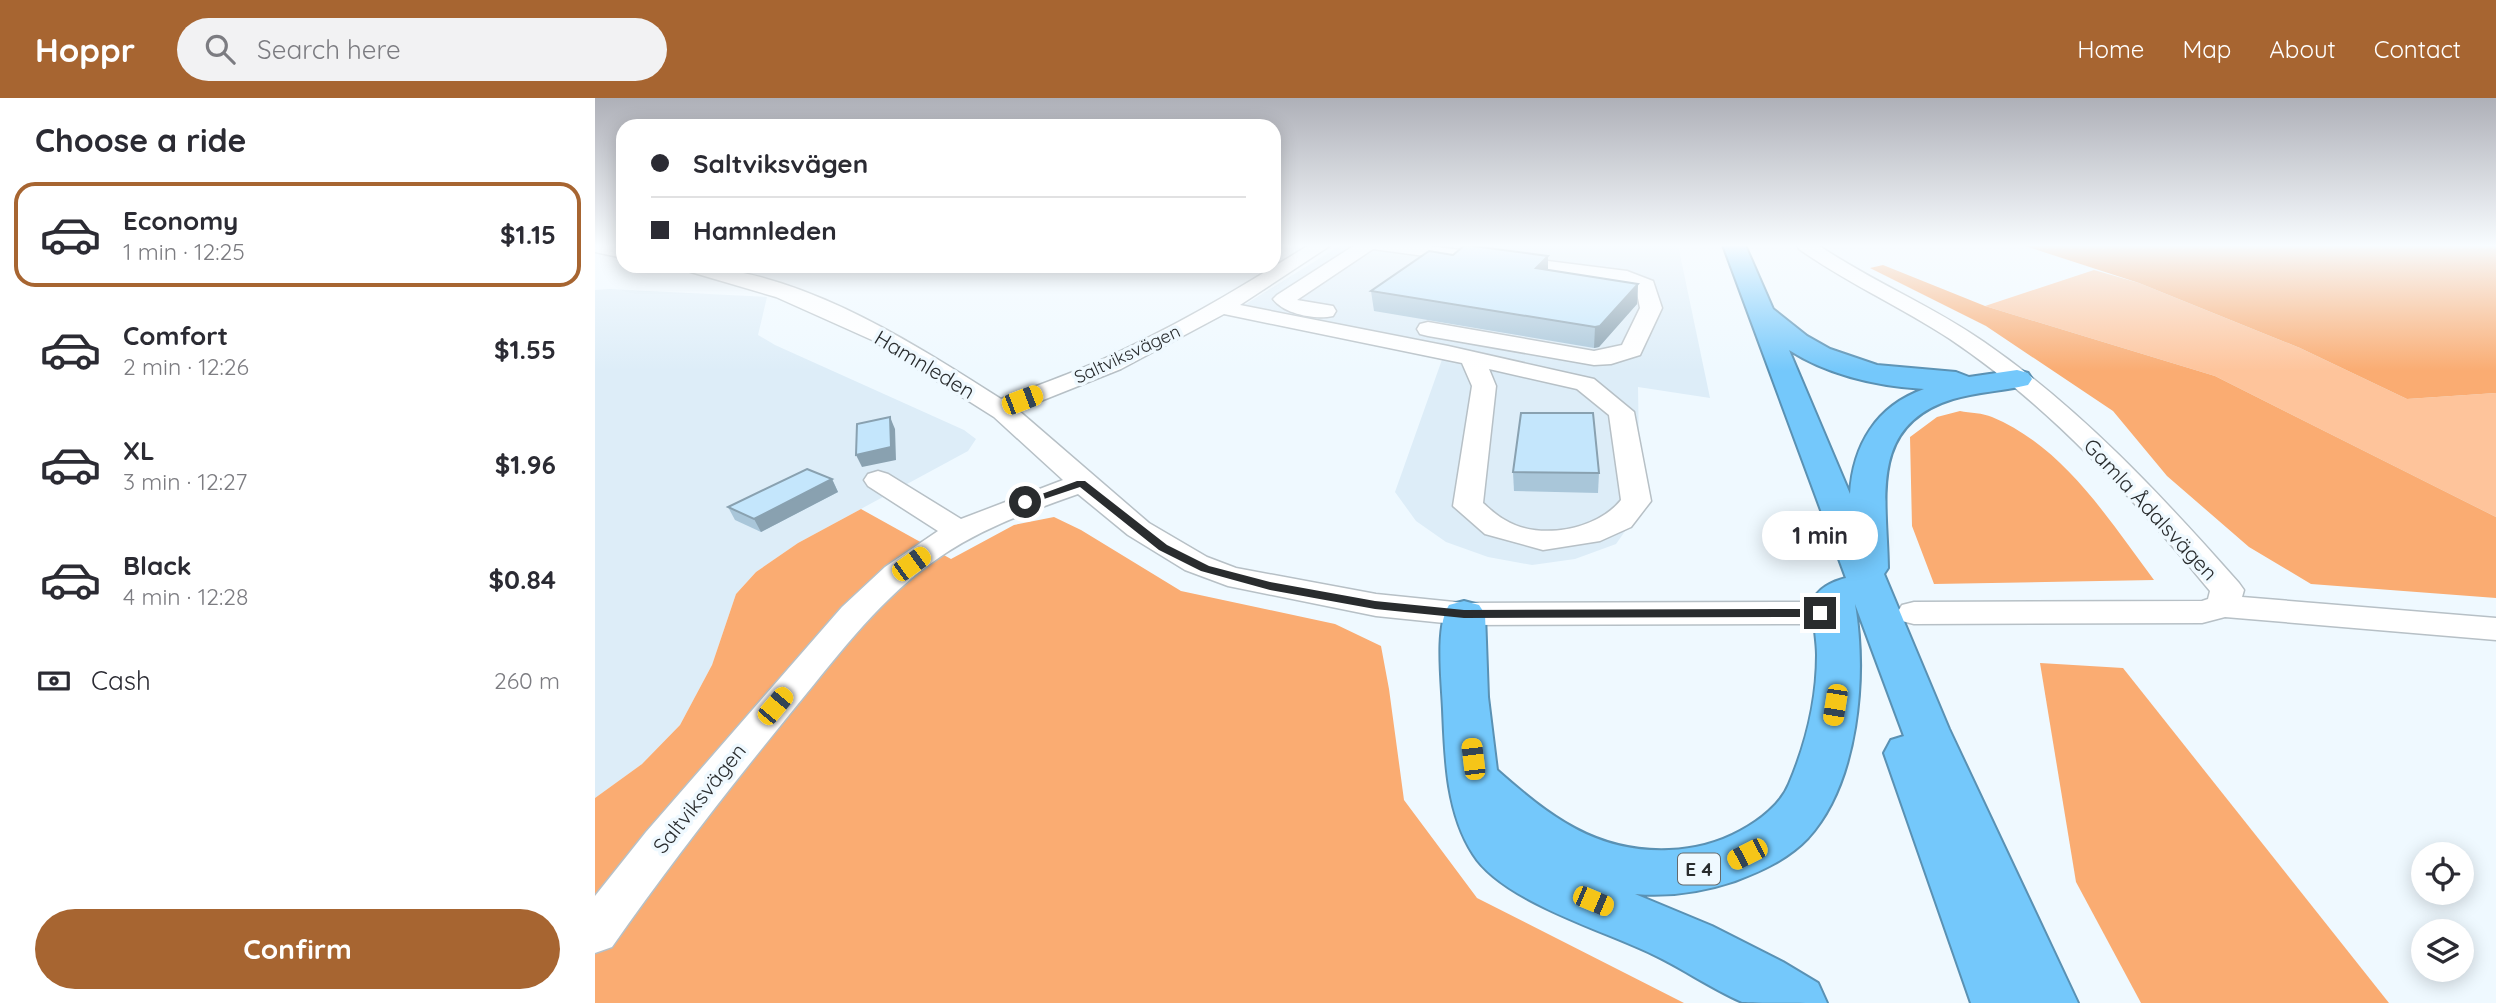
<!DOCTYPE html>
<html lang="en">
<head>
<meta charset="utf-8">
<style>
	body { margin:0; font-family:Quicksand,sans-serif; background:#f2f2f3; color:#2b2b33; height:100vh; display:flex; flex-direction:column; font-size:26px; white-space:nowrap }
	* { box-sizing:border-box; margin:0 }
	p { font-size:23px; color:#7c7c81 }
	.icon { flex:none; width:38px; height:38px; fill:none; stroke:currentColor; stroke-width:2; stroke-linecap:round; stroke-linejoin:round }
	.map { position:relative; flex:1; overflow:hidden }
	.panel { display:flex; flex-direction:column; background:#fff; width:595px }
	.panel>* { flex:none }
	.top-card { position:absolute; left:21px; top:21px; width:665px; height:154px; border-radius:21px; box-shadow:0 4px 18px #0003; display:grid; align-content:center; height:154px; padding:0 35px; background:#fff }
	.controls { position:absolute; left:1816px; top:744px; display:grid; gap:14px }
	.controls a { display:grid; place-items:center; width:63px; height:63px; border-radius:50%; background:#fff; box-shadow:0 4px 18px #0003; font-size:35px }
	.end { position:absolute; width:32px; height:32px; margin:-16px; border:9px solid #292c2e; background:#fff; box-shadow:0 0 0 4px #fff }
	.from { border-radius:50% }
	.bubble { position:absolute; height:49px; border-radius:24px; background:#fff; box-shadow:0 4px 18px #0003; font-size:23px; font-weight:700; line-height:49px; text-align:center }
	.car { position:absolute; width:21px; height:42px; margin:-21px -10px; border-radius:9px; box-shadow:0 0 5px 2px #0007; background:linear-gradient(#f5c518 24%,#345 0 40%,#f5c518 0 76%,#345 0 86%,#f5c518 0) }
	.top-card b { display:flex; align-items:center; gap:24px; height:66px; font-size:26px }
	.top-card b+b { border-top:2px solid #e1e1e2 }
	.top-card i { width:18px; height:18px; background:#2b2b33 }
	ul { padding:0; list-style:none }
	li { display:flex; align-items:center; gap:21px; height:105px; margin:0 14px 10px; padding:0 21px; border:4px solid transparent; border-radius:21px }
	li div { flex:1 }
	li b { display:block; font-size:26px }
	li em { font-style:normal; font-weight:700 }
	li.current { border-color:#a76531 }
	li>.icon { width:63px; height:63px; stroke-width:1.5 }
	h2 { padding:0 35px; font-size:32px; line-height:84px }
	.pay { display:flex; align-items:center; gap:18px; height:77px; padding:0 35px; font-size:26px }
	.pay p { margin-inline-start:auto }
	.action { display:flex; gap:14px; margin-top:auto; padding:14px 35px }
	.action a { flex:1; height:80px; border-radius:42px; background:#a76531; color:#fff; font-size:28px; font-weight:700; line-height:80px; text-align:center }
	header { display:flex; align-items:center; gap:42px; box-sizing:border-box; height:98px; padding:0 35px; background:#a76531; color:#fff }
	header strong { font-size:33px }
	nav { display:flex; gap:38px; margin-inline-start:auto; font-size:24px }
	.search { width:490px; height:63px; background:#f2f2f3; display:flex; align-items:center; gap:18px; box-sizing:border-box; padding:0 24px; border-radius:38px; color:#7c7c81; font-size:26px }
	main { display:flex; flex:1; min-height:0 }
	.map>svg:first-child { display:block }
	.built { fill:#ddedf8 }
	.green { fill:#fec49b }
	.forest { fill:#faac72 }
	.lines { fill:none; stroke-linecap:round; stroke-linejoin:round }
	.minor-casing { stroke:#b7c0c6; stroke-width:3 }
	.highway-casing { stroke:#5a91b3; stroke-width:4 }
	.minor { fill:#fff; fill-rule:evenodd }
	.highway { fill:#74c8fb; fill-rule:evenodd }
	.wall { fill:#a9c6d9 }
	.shaded-wall { fill:#89a1b0 }
	.building { fill:#c4e6fc; stroke:#89a1b0; stroke-width:2 }
	.route { fill:#292c2e }
	.labels { text-anchor:middle; dominant-baseline:central; stroke-width:7; stroke-linejoin:round; paint-order:stroke }
	.far-street-label { font-size:18px; fill:#292c2e; stroke:#eff9ff }
	.shield { fill:#eff9ff; stroke:#646a6d; stroke-width:2 }
	.shield-label { font-size:19px; font-weight:bold; fill:#292c2e }
	.street-label { font-size:21px; fill:#292c2e; stroke:#eff9ff }
</style>
</head>
<body>
<header>
<strong>Hoppr</strong>
<div class="search"><svg class="icon" aria-label="search" viewBox="0 0 24 24"><circle cx="10" cy="10" r="6"/><path d="M15 15l6 6"/></svg>Search here</div>
<nav><a>Home</a><a>Map</a><a>About</a><a>Contact</a></nav>
</header>
<main>
<section class="panel">
<h2>Choose a ride</h2>
<ul>
<li class="current"><svg class="icon" aria-label="car" viewBox="0 0 24 24"><path d="M5 17H2v-5l4-1 3-4h7l3 4 3 1v5h-3M9 17h6M6 11h13"/><circle cx="7" cy="17" r="2"/><circle cx="17" cy="17" r="2"/></svg><div><b>Economy</b><p>1 min · 12:25</p></div><em>$1.15</em></li>
<li><svg class="icon" aria-label="car" viewBox="0 0 24 24"><path d="M5 17H2v-5l4-1 3-4h7l3 4 3 1v5h-3M9 17h6M6 11h13"/><circle cx="7" cy="17" r="2"/><circle cx="17" cy="17" r="2"/></svg><div><b>Comfort</b><p>2 min · 12:26</p></div><em>$1.55</em></li>
<li><svg class="icon" aria-label="car" viewBox="0 0 24 24"><path d="M5 17H2v-5l4-1 3-4h7l3 4 3 1v5h-3M9 17h6M6 11h13"/><circle cx="7" cy="17" r="2"/><circle cx="17" cy="17" r="2"/></svg><div><b>XL</b><p>3 min · 12:27</p></div><em>$1.96</em></li>
<li><svg class="icon" aria-label="car" viewBox="0 0 24 24"><path d="M5 17H2v-5l4-1 3-4h7l3 4 3 1v5h-3M9 17h6M6 11h13"/><circle cx="7" cy="17" r="2"/><circle cx="17" cy="17" r="2"/></svg><div><b>Black</b><p>4 min · 12:28</p></div><em>$0.84</em></li>
</ul>
<div class="pay"><svg class="icon" aria-label="cash" viewBox="0 0 24 24"><path d="M3 7h18v10H3z"/><circle cx="12" cy="12" r="2"/></svg>Cash<p>260 m</p></div>
<div class="action"><a>Confirm</a></div>
</section>
<div class="map">
<svg width="1901" height="905" viewBox="0 0 1901 905">
	<rect width="100%" height="100%" fill="#eff9ff"/>
	<g class="built">
		<polygon points="746,147 1083,147 1115,300 1043,289 1045,412 1021,446 980,461 937,467 893,459 851,444 821,423 800,394 849,256 638,214"/>
		<polygon points="14,191 172,199 163,237 180,247 369,332 381,341 373,353 203,445 161,474 141,496 117,567 85,627 47,666 0,700 0,192"/>
	</g>
	<polygon class="green" points="1499,172 1544,185 1705,250 1812,301 1901,295 1901,419 1620,278 1390,208"/>
	<g class="forest">
		<polygon points="1427,147 1901,147 1901,295 1812,301 1705,250 1544,185"/>
		<polygon points="1288,167 1390,208 1620,278 1901,419 1901,500 1716,486 1654,449 1572,378 1518,313 1391,228 1275,170"/>
		<path d="M1365,313C1375,315 1388,315 1397,319C1469,349 1514,422 1559,482L1339,486L1317,428L1315,339L1342,319Z"/>
		<polygon points="266,411 356,461 419,427 459,419 486,432 586,493 740,526 786,548 794,591 809,702 882,800 1089,905 0,905 0,700 47,666 85,627 117,567 141,496 161,474 203,445"/>
		<polygon points="1445,565 1528,570 1794,905 1546,905 1481,784"/>
	</g>
	<g class="lines">
		<g class="minor-casing">
			<g id="minor">
				<polygon points="0,147 28,148 28,160 0,154"/>
				<path d="M714,147H736L645,207L853,248L999,281L1039,314L1056,403L1036,429L1005,443L948,452L890,436L858,408L877,288L867,265L629,216L526,271L423,312L554,425L612,459L641,470L781,496L869,505L1225,504L1237,507L1242,515L1237,523L1225,526L869,527L781,518L633,488L590,472L533,437L483,396C432,414 379,433 335,466C279,507 238,564 194,617C133,692 73,769 17,849L0,855V798L51,734L247,509L290,469L343,433L273,388L269,382L273,376L283,373L293,376L366,421L468,382L399,319L277,242L181,199L89,172L86,168C199,168 313,242 406,301C450,285 494,269 536,248C598,219 656,183 714,147ZM894,271L982,291L1014,317L1026,402C1002,432 944,443 910,422C902,418 895,411 888,405L901,288Z"/>
				<path d="M760,147H826L1032,173L1058,183L1067,210L1045,257L1016,266L999,267L833,238L825,236L822,231L825,226L833,224L999,253L1027,247L1045,210L1041,190L1028,185L778,151L702,202L738,208L741,213L738,218C720,222 689,216 678,201L682,197Z"/>
				<path d="M1202,147H1223C1276,183 1336,207 1389,244C1485,310 1567,398 1644,485L1649,492L1647,499L1901,520V542L1630,519L1607,525L1319,526L1307,523L1302,515L1307,507L1319,504L1607,503L1613,501L1615,493C1539,401 1455,308 1355,241C1306,209 1252,185 1204,151Z"/>
			</g>
		</g>
		<g class="highway-casing">
			<path id="highway" d="M1128,147H1150L1178,211L1212,238L1235,251L1282,267L1361,274L1374,279L1422,272L1433,275L1437,281L1433,287C1408,293 1382,294 1358,301C1273,327 1292,400 1293,470L1289,476L1354,631L1483,905H1376L1289,655L1296,642L1309,638L1260,506C1272,578 1264,684 1213,740C1193,761 1167,773 1140,783C1107,794 1075,799 1040,796L1117,828L1188,864L1223,885L1232,905C1214,905 1160,905 1147,904C1117,891 1087,870 1057,856C1008,832 907,803 878,756C851,714 850,659 848,611C847,585 840,528 854,507L869,503L884,507L890,516L893,599L902,672C954,718 1001,755 1074,752C1099,751 1123,745 1145,733C1164,723 1186,706 1194,686C1211,646 1222,600 1222,557C1222,540 1217,521 1219,504C1220,491 1239,483 1251,480ZM1194,252C1233,277 1282,288 1329,291C1281,308 1258,347 1255,396Z"/>
		</g>
		<use href="#minor" class="minor"/>
		<use href="#highway" class="highway"/>
	</g>
	<g class="wall">
		<polygon points="858,157 953,158 953,172 1043,186 1042,206 1004,249 999,250 779,213 776,193"/>
		<polygon points="918,374 1004,375 1003,395 919,393"/>
		<polygon points="237,381 243,394 166,434 140,422 133,409"/>
	</g>
	<g class="shaded-wall">
		<polygon points="953,158 953,177 941,170"/>
		<polygon points="1043,186 1042,206 1004,249 999,250 1000,229"/>
		<polygon points="295,319 300,331 301,362 267,369 261,357"/>
		<polygon points="237,381 243,394 166,434 159,421"/>
	</g>
	<g class="building">
		<polygon points="870,147 953,158 941,170 1043,186 1005,228 1000,229 776,193 834,153 858,157"/>
		<polygon points="926,315 998,315 1004,375 918,374"/>
		<polygon points="295,319 296,349 261,357 262,326"/>
		<polygon points="212,371 237,381 159,421 133,409"/>
	</g>
	<linearGradient id="sky" x2="0" y2="1"><stop stop-color="#aeb0b8"/><stop offset="0.54" stop-color="#f8fcff"/><stop offset="1" stop-color="#f8fcff" stop-opacity="0"/></linearGradient>
	<rect width="1901" height="273" fill="url(#sky)"/>
	<polygon class="route" points="482,383 490,383 572,447 614,468 675,484 780,503 869,512 1225,511 1231,515 1225,519 869,520 780,511 675,492 606,473 564,452 485,389 434,406 425,404"/>
	<g class="labels">
		<g class="far-street-label">
			<text transform="translate(532 256) rotate(-25)">Saltviksvägen</text>
		</g>
		<rect class="shield" x="1083" y="755.5" width="42" height="31" rx="5"/>
		<g class="shield-label">
			<text x="1104" y="771">E 4</text>
		</g>
		<g class="street-label">
			<text transform="translate(330 266) rotate(31)">Hamnleden</text>
			<text transform="translate(1556 411) rotate(47)">Gamla Ådalsvägen</text>
			<text transform="translate(104 700) rotate(-51)">Saltviksvägen</text>
		</g>
	</g>
</svg>
<div class="controls">
<a><svg class="icon" aria-label="locate" viewBox="0 0 24 24"><circle cx="12" cy="12" r="6"/><path d="M12 2v4M12 18v4M2 12h4M18 12h4"/></svg></a>
<a><svg class="icon" aria-label="layers" viewBox="0 0 24 24"><path d="M12 4l9 5-9 5-9-5zM3 14l9 5 9-5"/></svg></a>
</div>
<i class="end from" style="left:430px;top:404px"></i>
<i class="end" style="left:1225px;top:515px"></i>
<div class="bubble" style="left:1167px;top:413px;width:116px">1 min</div>
<i class="car" style="left:427px;top:302px;rotate:69deg"></i>
<i class="car" style="left:316px;top:466px;rotate:54deg"></i>
<i class="car" style="left:1240px;top:607px;rotate:189deg"></i>
<i class="car" style="left:180px;top:608px;rotate:40deg"></i>
<i class="car" style="left:878px;top:661px;rotate:353deg"></i>
<i class="car" style="left:1152px;top:756px;rotate:243deg"></i>
<i class="car" style="left:998px;top:803px;rotate:113deg"></i>
<div class="top-card">
<b><i class="from"></i>Saltviksvägen</b>
<b><i></i>Hamnleden</b>
</div>
</div>
</main>
</body>
</html>
